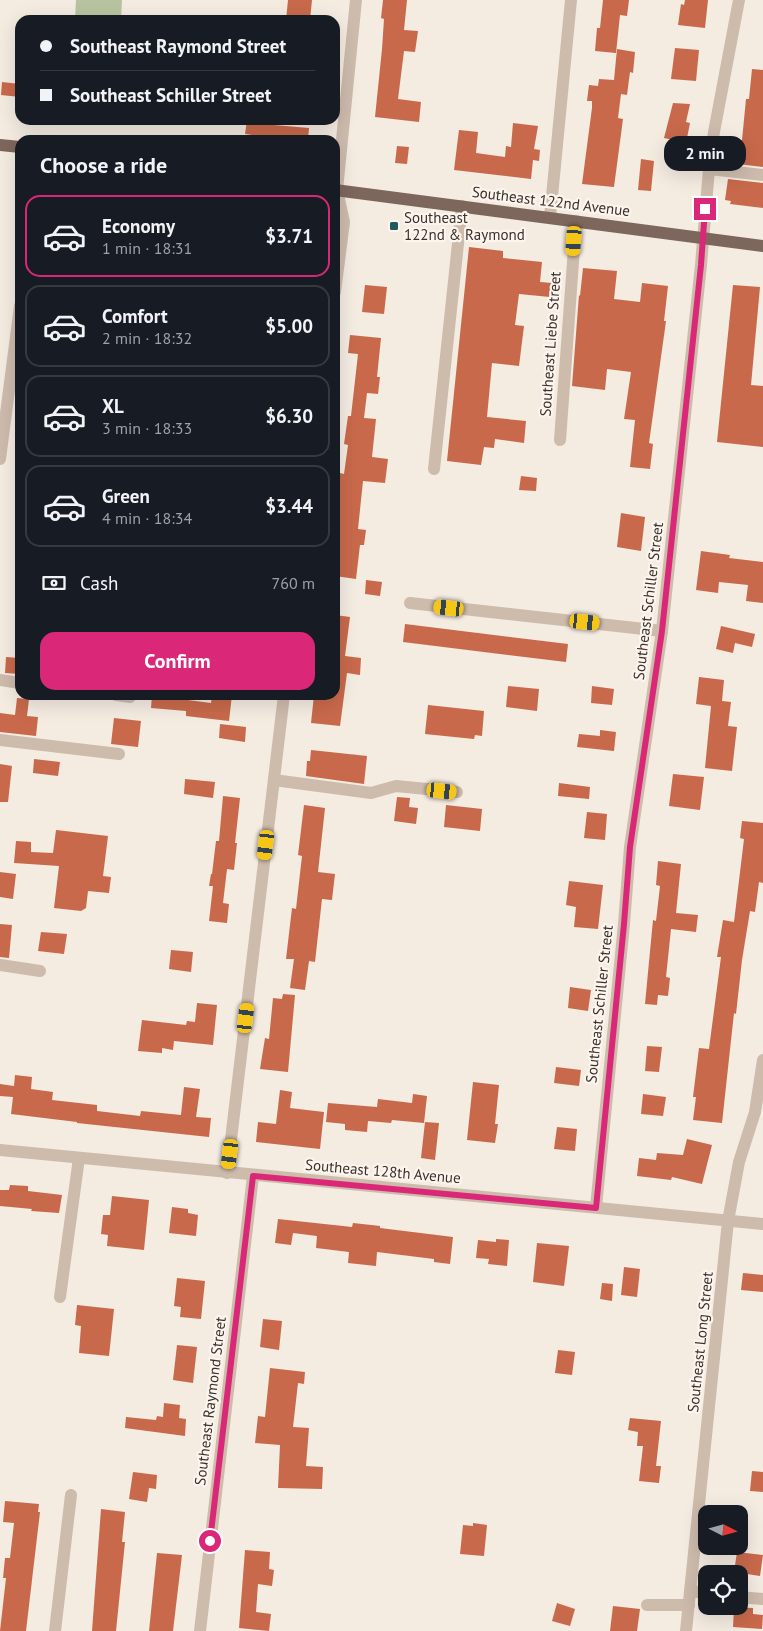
<!DOCTYPE html>
<html lang="en">
<head>
<meta charset="utf-8">
<style>
	body { margin:0; font-family:"PT Sans",sans-serif; background:#242831; color:#f1f3f6; height:100vh; display:flex; flex-direction:column; font-size:19px; white-space:nowrap }
	* { box-sizing:border-box; margin:0 }
	p { font-size:16px; color:#9ea1a6 }
	.icon { flex:none; width:28px; height:28px; fill:none; stroke:currentColor; stroke-width:2; stroke-linecap:round; stroke-linejoin:round }
	.map { position:relative; flex:1; overflow:hidden }
	.sheet { position:absolute; left:15px; top:135px; width:325px; height:565px; display:flex; flex-direction:column; background:#171b24; border-radius:15px; box-shadow:0 5px 20px #0002 }
	.sheet>* { flex:none }
	.guide { position:absolute; left:15px; top:15px; width:325px; height:110px; border-radius:15px; box-shadow:0 5px 20px #0002; display:grid; align-content:center; height:110px; padding:0 25px; background:#171b24 }
	.needle { width:32px; rotate:96deg }
	.controls { position:absolute; left:698px; top:1505px; display:grid; gap:10px }
	.controls a { display:grid; place-items:center; width:50px; height:50px; border-radius:10px; background:#171b24; box-shadow:0 5px 20px #0002; font-size:25px }
	.end { position:absolute; width:22px; height:22px; margin:-11px; border:6px solid #db2777; background:#fff; box-shadow:0 0 0 2px #fff }
	.from { border-radius:50% }
	.bubble { position:absolute; height:35px; border-radius:15px; background:#171b24; box-shadow:0 5px 20px #0002; font-size:16px; font-weight:800; line-height:35px; text-align:center }
	.car { position:absolute; width:15px; height:30px; margin:-15px -8px; border-radius:6px; box-shadow:0 0 4px 1px #0007; background:linear-gradient(#f5c518 24%,#345 0 40%,#f5c518 0 76%,#345 0 86%,#f5c518 0) }
	.guide b { display:flex; align-items:center; gap:18px; height:48px; font-size:19px }
	.guide b+b { border-top:1px solid #363941 }
	.guide i { width:12px; height:12px; background:#f1f3f6 }
	ul { padding:0; list-style:none }
	li { display:flex; align-items:center; gap:15px; height:82px; margin:0 10px 8px; padding:0 15px; border:2px solid #363941; border-radius:15px }
	li div { flex:1 }
	li b { display:block; font-size:19px }
	li em { font-style:normal; font-weight:800 }
	li.selected { border-color:#db2777 }
	li>.icon { width:45px; height:45px; stroke-width:1.5 }
	h2 { padding:0 25px; font-size:22px; line-height:60px }
	.pay { display:flex; align-items:center; gap:12px; height:55px; padding:0 25px; font-size:19px }
	.pay p { margin-inline-start:auto }
	.cta { display:flex; gap:10px; margin-top:auto; padding:10px 25px }
	.cta a { flex:1; height:58px; border-radius:15px; background:#db2777; color:#fff; font-size:20px; font-weight:800; line-height:58px; text-align:center }
	.map>svg:first-child { display:block }
	.green { fill:#b8c4a0 }
	.building { fill:#c8694b }
	.lines { fill:none; stroke-linecap:round; stroke-linejoin:round }
	.minor { stroke:#cdbbac; stroke-width:12 }
	.major { stroke:#7d675c; stroke-width:12 }
	.route { stroke:#db2777; stroke-width:6 }
	.poi-dot { fill:#1f5a5e; stroke:#fbf5ee; stroke-width:2 }
	.labels { text-anchor:middle; dominant-baseline:central; stroke-width:4.5; stroke-linejoin:round; paint-order:stroke }
	.street-label { font-size:15px; fill:#3b302b; stroke:#fbf5ee }
	.poi-label { font-size:15px; fill:#3b302b; stroke:#fbf5ee; text-anchor:start }
</style>
</head>
<body>
<div class="map">
<svg width="763" height="1631" viewBox="0 0 763 1631">
	<rect width="100%" height="100%" fill="#f4ebe1"/>
	<polygon class="green" points="76,0 122,0 121,20 75,20"/>
	<g class="building">
		<polygon points="288,0 312,0 310,20 286,20"/>
		<polygon points="383,0 407,0 404,30 418,31 415,52 404,51 398,99 421,102 419,122 375,117 382,49 384,19 381,18"/>
		<polygon points="603,0 629,0 627,16 620,15 616,53 595,51 597,28 600,28"/>
		<polygon points="685,0 708,0 705,28 678,25 681,4 684,5"/>
		<polygon points="675,48 699,50 696,81 671,79"/>
		<polygon points="617,49 635,52 633,73 630,72 627,95 621,94 618,118 623,119 614,187 582,184 592,108 592,101 587,101 589,85 598,86 599,79 614,80"/>
		<polygon points="752,69 763,70 763,167 729,163 732,139 742,140 746,99 749,99"/>
		<polygon points="2,82 20,84 20,97 1,95"/>
		<polygon points="673,103 690,104 686,122 690,123 686,143 664,138"/>
		<polygon points="247,120 275,120 274,125 309,128 308,140 289,140 245,134"/>
		<polygon points="513,123 538,126 534,149 540,150 539,161 533,160 531,179 454,170 459,130 478,132 476,153 505,157 506,146 511,147"/>
		<polygon points="397,146 409,147 407,164 395,163"/>
		<polygon points="641,159 654,161 651,191 638,190"/>
		<polygon points="728,179 763,183 763,208 730,204 731,201 725,200"/>
		<polygon points="469,247 503,251 503,258 542,262 540,282 552,283 550,297 519,294 515,325 524,326 519,366 492,363 487,417 526,421 524,443 495,439 494,448 484,447 481,465 447,461"/>
		<polygon points="583,268 617,271 614,299 640,302 642,283 668,286 664,321 666,321 649,443 653,444 650,469 630,467 635,420 624,419 631,372 607,369 605,390 572,386 579,295 580,296"/>
		<polygon points="365,285 387,287 384,314 362,312"/>
		<polygon points="733,285 760,287 751,385 763,386 763,447 717,442"/>
		<polygon points="350,335 381,338 377,377 380,377 378,394 367,393 364,418 376,419 372,457 388,459 385,483 363,481 358,529 366,530 364,545 360,545 356,579 335,576 335,555 337,555 340,527 335,527 335,512 340,473 344,474 348,445 344,444 348,416 351,416 358,354 348,353"/>
		<polygon points="521,476 537,478 536,491 519,490"/>
		<polygon points="621,513 645,517 641,551 617,547"/>
		<polygon points="701,551 730,555 729,558 763,562 763,603 746,601 748,585 719,582 718,593 696,590"/>
		<polygon points="366,580 382,582 380,596 365,594"/>
		<polygon points="335,615 350,617 345,656 361,658 360,675 347,673 340,726 311,723 314,695 335,696"/>
		<polygon points="405,624 568,644 566,662 403,642"/>
		<polygon points="721,626 755,634 752,647 735,643 733,653 716,649"/>
		<polygon points="6,657 20,658 20,674 5,673"/>
		<polygon points="699,677 724,680 722,701 731,702 728,726 737,727 732,771 705,768 711,706 696,704"/>
		<polygon points="508,686 539,689 537,711 506,707"/>
		<polygon points="592,686 614,689 612,705 591,703"/>
		<polygon points="152,695 180,695 180,699 211,703 212,695 232,695 229,721 186,716 186,711 151,708"/>
		<polygon points="17,698 29,699 27,716 38,717 36,736 0,732 0,713 15,715"/>
		<polygon points="428,705 484,711 482,736 475,735 474,739 425,734"/>
		<polygon points="114,718 141,721 138,747 111,744"/>
		<polygon points="220,724 246,727 245,742 219,738"/>
		<polygon points="600,730 616,732 614,751 577,747 579,734 600,736"/>
		<polygon points="311,750 367,756 364,784 306,776 307,761 310,761"/>
		<polygon points="34,759 60,762 58,776 33,773"/>
		<polygon points="0,764 12,766 8,802 0,802"/>
		<polygon points="673,774 704,777 700,810 669,806"/>
		<polygon points="185,779 215,782 213,798 184,794"/>
		<polygon points="559,783 590,787 589,799 558,796"/>
		<polygon points="223,796 240,798 235,843 237,843 234,870 227,869 223,903 229,904 227,923 209,921 213,886 209,886 211,874 212,874 216,841 219,841"/>
		<polygon points="397,797 410,798 409,807 418,808 416,824 394,821"/>
		<polygon points="304,805 325,808 318,872 335,874 332,900 322,899 315,962 309,961 305,990 290,988 294,959 286,959 292,908 296,909 302,856 298,855"/>
		<polygon points="446,805 482,809 480,831 444,827"/>
		<polygon points="587,812 607,814 605,840 584,838"/>
		<polygon points="742,821 763,823 763,883 759,882 755,912 750,911 742,960 736,1014 734,1013 722,1123 693,1120 696,1097 693,1097 699,1048 709,1049 721,957 717,957 723,920 734,922 744,839 740,838"/>
		<polygon points="56,830 108,836 103,876 111,877 109,893 88,891 86,908 81,911 54,908 59,866 14,863 16,841 31,842 31,852 53,853"/>
		<polygon points="658,861 681,864 676,913 698,915 696,932 671,929 666,977 670,978 668,996 658,995 657,1005 645,1004 653,920 656,921 660,886 656,885"/>
		<polygon points="0,872 16,874 13,899 0,897"/>
		<polygon points="569,881 603,885 598,929 574,927 576,907 566,905"/>
		<polygon points="0,924 12,925 9,958 0,957"/>
		<polygon points="41,932 67,934 64,954 38,951"/>
		<polygon points="171,950 193,952 191,972 169,969"/>
		<polygon points="570,987 591,990 588,1011 568,1008"/>
		<polygon points="283,994 295,995 288,1072 260,1069 265,1038 269,1039 273,998 282,999"/>
		<polygon points="197,1003 217,1005 213,1045 174,1041 173,1050 162,1048 162,1053 138,1051 142,1020 186,1025 187,1021 195,1022"/>
		<polygon points="647,1046 662,1047 659,1072 645,1071"/>
		<polygon points="556,1067 581,1070 579,1086 554,1083"/>
		<polygon points="15,1075 32,1077 31,1089 53,1092 52,1100 97,1105 97,1111 140,1116 141,1111 181,1115 184,1087 200,1089 196,1117 211,1118 209,1137 77,1123 77,1122 11,1114 13,1097 0,1096 0,1084 14,1086"/>
		<polygon points="473,1082 499,1085 495,1124 498,1124 495,1143 467,1140"/>
		<polygon points="280,1090 292,1092 290,1108 324,1112 320,1149 256,1142 258,1122 276,1124"/>
		<polygon points="413,1094 427,1096 424,1123 392,1120 391,1123 368,1121 367,1132 345,1130 345,1124 326,1122 328,1103 377,1107 378,1099 412,1103"/>
		<polygon points="643,1094 666,1097 663,1116 641,1114"/>
		<polygon points="425,1122 439,1123 435,1160 421,1158"/>
		<polygon points="557,1127 577,1129 575,1151 554,1149"/>
		<polygon points="687,1139 712,1145 702,1184 672,1177 671,1180 637,1176 639,1158 656,1160 657,1153 683,1155"/>
		<polygon points="10,1185 28,1186 28,1191 62,1195 59,1213 31,1211 32,1209 0,1206 0,1190 9,1190"/>
		<polygon points="112,1196 149,1200 144,1250 107,1246 108,1235 101,1234 103,1215 110,1215"/>
		<polygon points="172,1207 188,1209 188,1213 198,1215 196,1236 169,1233"/>
		<polygon points="278,1219 352,1227 353,1223 380,1226 380,1228 453,1237 450,1264 434,1262 434,1259 377,1252 376,1266 348,1263 349,1252 316,1248 317,1236 293,1233 291,1245 275,1243"/>
		<polygon points="496,1239 509,1240 507,1266 488,1264 489,1259 476,1258 478,1240 496,1242"/>
		<polygon points="537,1243 569,1246 564,1286 533,1282"/>
		<polygon points="624,1267 640,1269 637,1297 621,1295"/>
		<polygon points="743,1273 763,1275 763,1292 741,1290"/>
		<polygon points="177,1278 205,1281 201,1319 180,1317 181,1307 174,1306"/>
		<polygon points="602,1283 613,1284 612,1301 600,1299"/>
		<polygon points="77,1305 114,1309 109,1356 79,1353 81,1326 75,1325"/>
		<polygon points="263,1319 282,1321 279,1350 260,1347"/>
		<polygon points="177,1345 197,1347 193,1383 173,1380"/>
		<polygon points="558,1350 575,1352 572,1375 555,1373"/>
		<polygon points="270,1368 305,1372 304,1384 298,1383 293,1427 309,1428 306,1466 323,1467 322,1489 278,1488 280,1445 255,1443 258,1416 265,1417"/>
		<polygon points="164,1403 180,1405 179,1418 186,1419 185,1436 125,1428 126,1417 156,1420 157,1416 163,1417"/>
		<polygon points="630,1418 661,1421 656,1466 661,1466 659,1483 639,1481 643,1446 637,1446 638,1432 628,1430"/>
		<polygon points="752,1471 763,1472 763,1492 750,1491"/>
		<polygon points="133,1472 157,1475 156,1489 149,1488 147,1502 129,1499"/>
		<polygon points="5,1501 39,1504 38,1512 40,1512 26,1631 0,1631 6,1578 3,1578 5,1558 10,1558 14,1523 3,1522"/>
		<polygon points="101,1509 125,1512 122,1542 125,1542 116,1631 92,1631"/>
		<polygon points="473,1523 487,1525 484,1556 460,1554 463,1525 473,1526"/>
		<polygon points="245,1550 270,1552 269,1569 274,1570 272,1586 258,1584 256,1612 271,1614 269,1631 239,1628"/>
		<polygon points="737,1552 763,1555 760,1576 734,1572"/>
		<polygon points="157,1553 182,1555 173,1631 149,1631"/>
		<polygon points="557,1603 575,1609 570,1626 552,1621"/>
		<polygon points="613,1606 640,1609 637,1631 610,1631"/>
		<polygon points="734,1607 753,1608 753,1614 763,1615 762,1629 733,1627"/>
	</g>
	<g class="lines">
		<g class="minor">
			<polyline points="709,169 763,175"/>
			<polyline points="550,217 571,0"/>
			<polyline points="335,292 344,222 337,190 356,0"/>
			<polyline points="560,440 576,221"/>
			<polyline points="0,459 20,306"/>
			<polyline points="434,469 462,206"/>
			<polyline points="410,603 662,631"/>
			<polyline points="0,680 20,683"/>
			<polyline points="116,695 130,697"/>
			<polyline points="0,740 119,754"/>
			<polyline points="274,780 371,793 396,786 457,792"/>
			<polyline points="0,965 40,971"/>
			<polyline points="0,1150 763,1224"/>
			<polyline points="227,1173 284,695"/>
			<polyline points="596,1207 624,924 630,847 662,631 701,265 709,169 714,132 739,0"/>
			<polyline points="60,1297 79,1158"/>
			<polyline points="690,1591 706,1593"/>
			<polyline points="739,1597 763,1599"/>
			<polyline points="647,1605 689,1605"/>
			<polyline points="55,1631 71,1495"/>
			<polyline points="200,1631 253,1176"/>
			<polyline points="686,1631 728,1221 739,1162 755,1112 763,1060"/>
		</g>
		<g class="major">
			<polyline points="0,145 20,147"/>
			<polyline points="335,190 763,246"/>
		</g>
	</g>
	<g class="lines">
		<polyline class="route" points="210,1541 253,1176 596,1208 624,924 630,847 662,631 701,265 705,209"/>
	</g>
	<rect class="poi-dot" x="389" y="221" width="10" height="10" rx="2.5"/>
	<g class="labels">
		<g class="street-label">
			<text transform="translate(551 201) rotate(7)">Southeast 122nd Avenue</text>
			<text transform="translate(550 344) rotate(-86)">Southeast Liebe Street</text>
			<text transform="translate(648 601) rotate(-83)">Southeast Schiller Street</text>
			<text transform="translate(599 1004) rotate(-84)">Southeast Schiller Street</text>
			<text transform="translate(383 1171) rotate(5)">Southeast 128th Avenue</text>
			<text transform="translate(700 1342) rotate(-84)">Southeast Long Street</text>
			<text transform="translate(210 1401) rotate(-83)">Southeast Raymond Street</text>
		</g>
		<g class="poi-label">
			<text x="404" y="217">Southeast<tspan x="404" dy="17">122nd &amp; Raymond</tspan></text>
		</g>
	</g>
</svg>
<div class="controls">
<a><svg class="needle" viewBox="-14 -14 28 28"><path d="M0-13l5 13h-10z" fill="#e53935"/><path d="M0 13l5-13h-10z" fill="#9ea1a6"/></svg></a>
<a><svg class="icon" aria-label="locate" viewBox="0 0 24 24"><circle cx="12" cy="12" r="6"/><path d="M12 2v4M12 18v4M2 12h4M18 12h4"/></svg></a>
</div>
<i class="end from" style="left:210px;top:1541px"></i>
<i class="end" style="left:705px;top:209px"></i>
<div class="bubble" style="left:664px;top:136px;width:82px">2 min</div>
<i class="car" style="left:574px;top:241px;rotate:184deg"></i>
<i class="car" style="left:449px;top:608px;rotate:276deg"></i>
<i class="car" style="left:585px;top:622px;rotate:96deg"></i>
<i class="car" style="left:442px;top:791px;rotate:96deg"></i>
<i class="car" style="left:266px;top:845px;rotate:187deg"></i>
<i class="car" style="left:246px;top:1018px;rotate:7deg"></i>
<i class="car" style="left:230px;top:1154px;rotate:187deg"></i>
<div class="guide">
<b><i class="from"></i>Southeast Raymond Street</b>
<b><i></i>Southeast Schiller Street</b>
</div>
<section class="sheet">
<h2>Choose a ride</h2>
<ul>
<li class="selected"><svg class="icon" aria-label="car" viewBox="0 0 24 24"><path d="M5 17H2v-5l4-1 3-4h7l3 4 3 1v5h-3M9 17h6M6 11h13"/><circle cx="7" cy="17" r="2"/><circle cx="17" cy="17" r="2"/></svg><div><b>Economy</b><p>1 min · 18:31</p></div><em>$3.71</em></li>
<li><svg class="icon" aria-label="car" viewBox="0 0 24 24"><path d="M5 17H2v-5l4-1 3-4h7l3 4 3 1v5h-3M9 17h6M6 11h13"/><circle cx="7" cy="17" r="2"/><circle cx="17" cy="17" r="2"/></svg><div><b>Comfort</b><p>2 min · 18:32</p></div><em>$5.00</em></li>
<li><svg class="icon" aria-label="car" viewBox="0 0 24 24"><path d="M5 17H2v-5l4-1 3-4h7l3 4 3 1v5h-3M9 17h6M6 11h13"/><circle cx="7" cy="17" r="2"/><circle cx="17" cy="17" r="2"/></svg><div><b>XL</b><p>3 min · 18:33</p></div><em>$6.30</em></li>
<li><svg class="icon" aria-label="car" viewBox="0 0 24 24"><path d="M5 17H2v-5l4-1 3-4h7l3 4 3 1v5h-3M9 17h6M6 11h13"/><circle cx="7" cy="17" r="2"/><circle cx="17" cy="17" r="2"/></svg><div><b>Green</b><p>4 min · 18:34</p></div><em>$3.44</em></li>
</ul>
<div class="pay"><svg class="icon" aria-label="cash" viewBox="0 0 24 24"><path d="M3 7h18v10H3z"/><circle cx="12" cy="12" r="2"/></svg>Cash<p>760 m</p></div>
<div class="cta"><a>Confirm</a></div>
</section>
</div>
</body>
</html>
